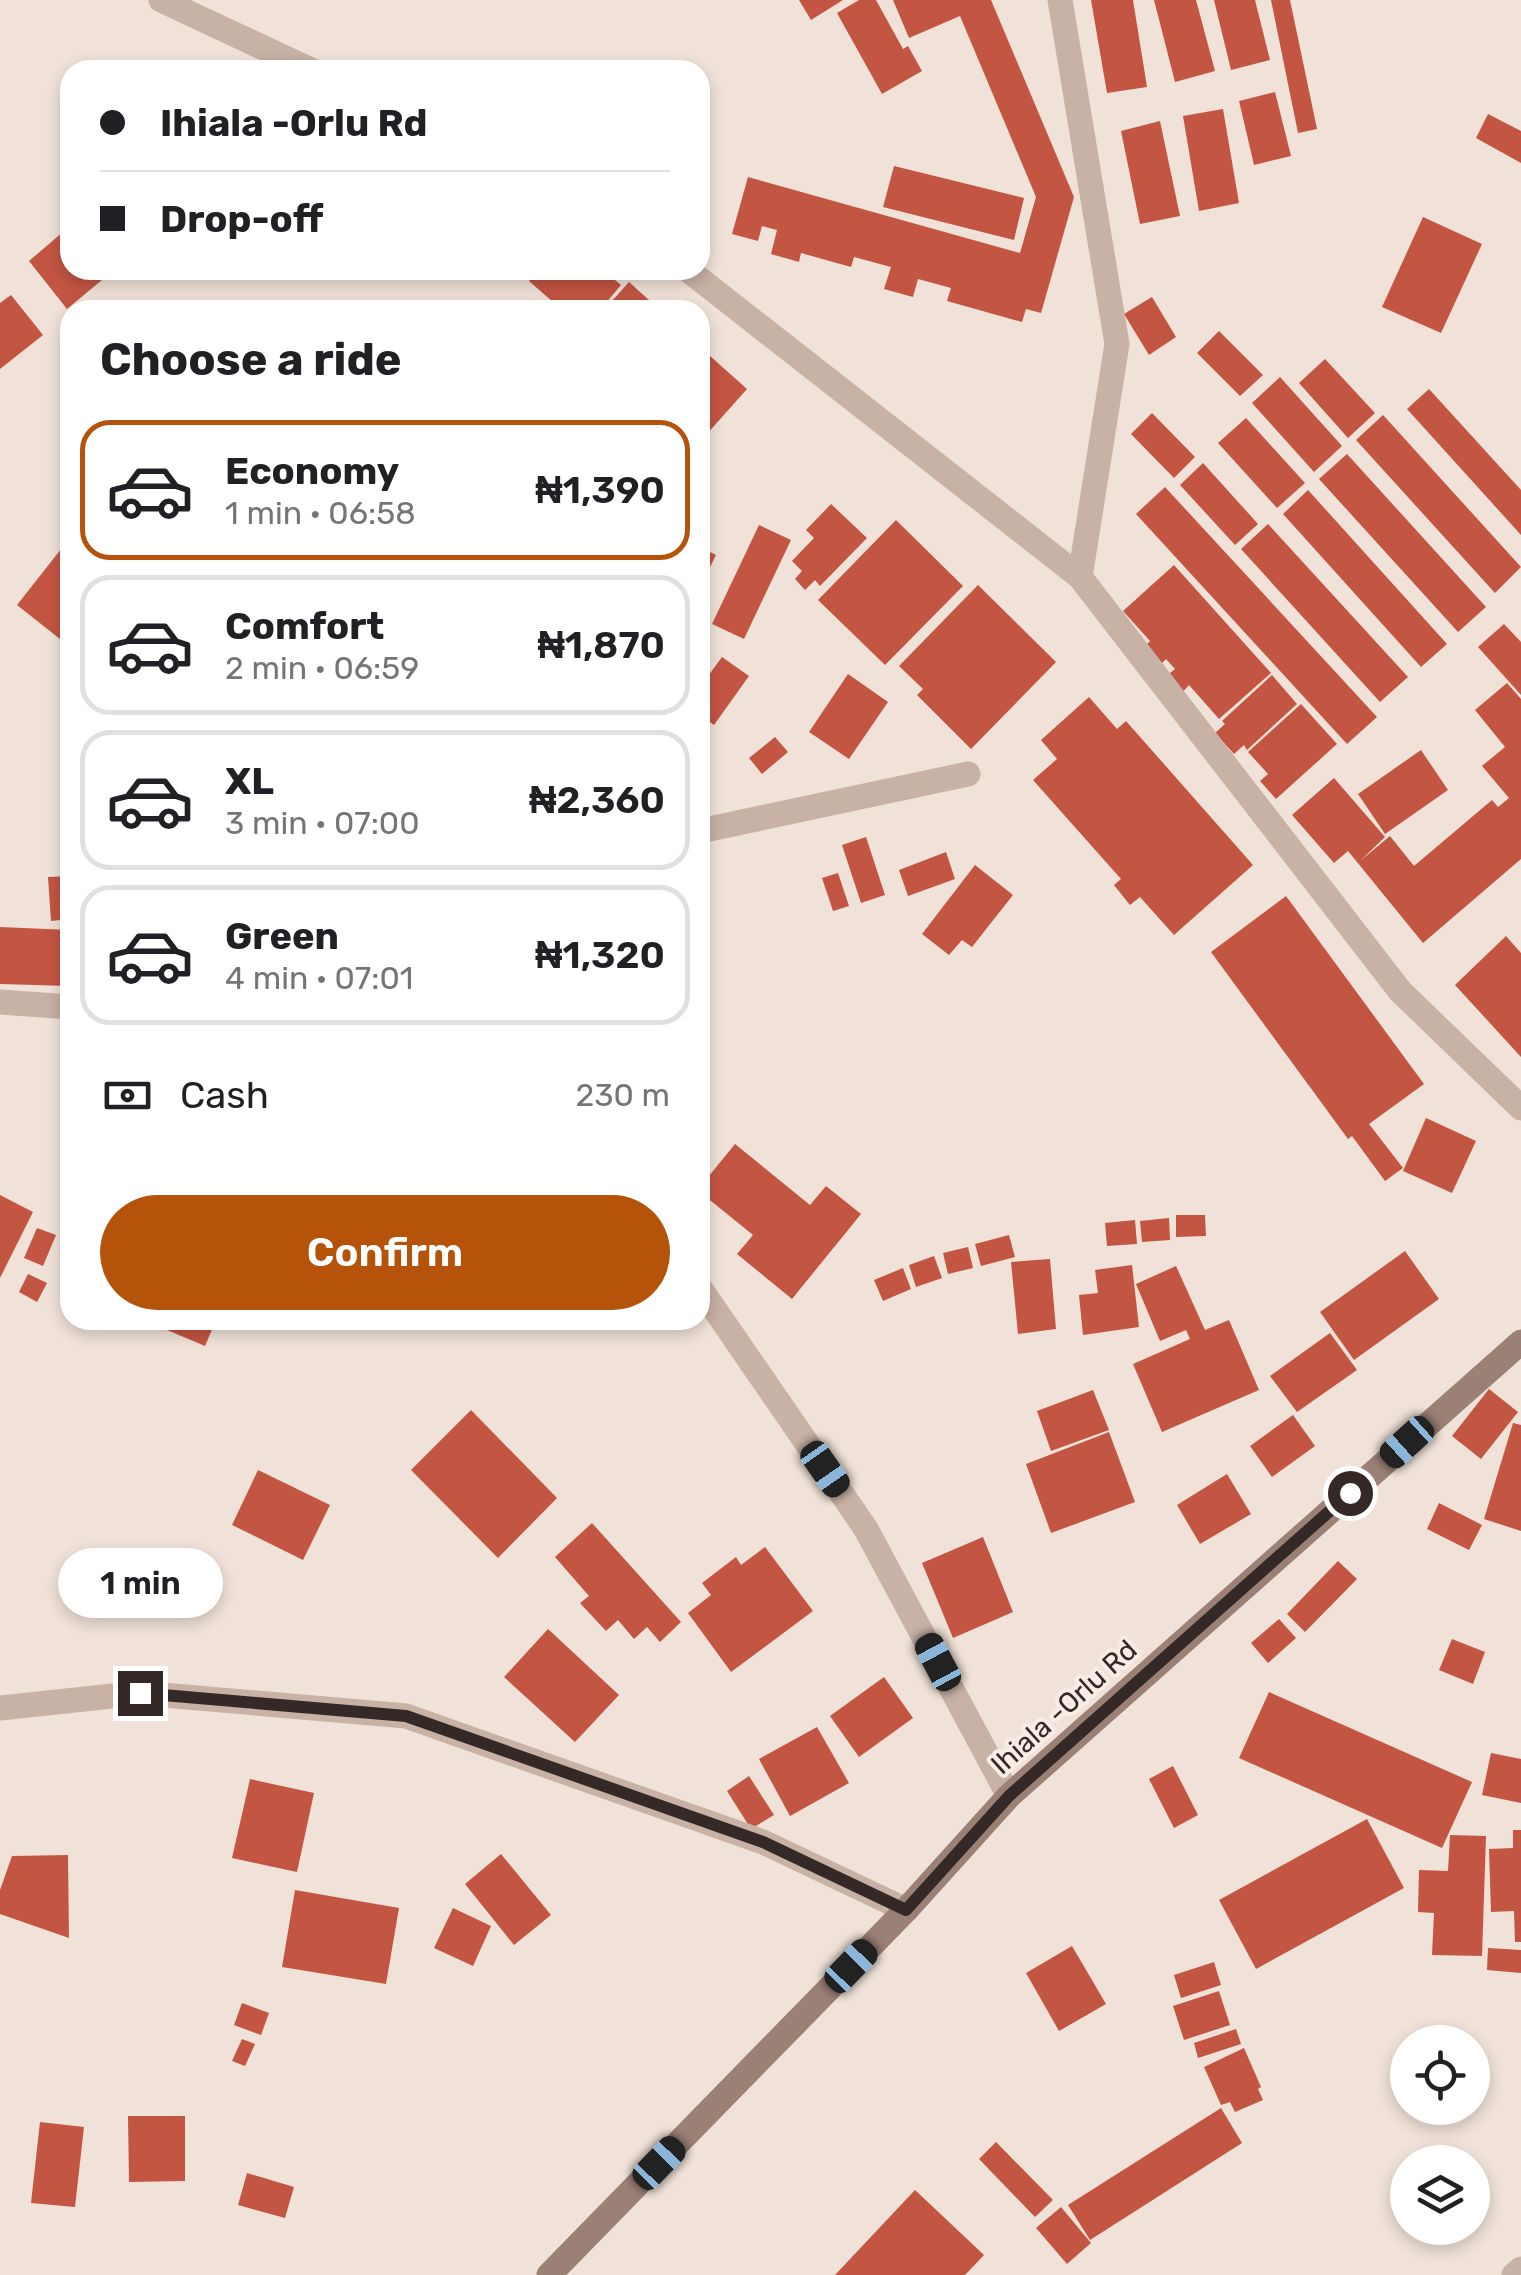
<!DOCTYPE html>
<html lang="en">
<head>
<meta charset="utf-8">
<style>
	body { margin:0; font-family:Rubik,sans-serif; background:#f2f2f2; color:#202124; height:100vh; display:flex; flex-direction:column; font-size:38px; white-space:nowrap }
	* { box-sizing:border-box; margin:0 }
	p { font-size:32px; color:#757577 }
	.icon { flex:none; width:55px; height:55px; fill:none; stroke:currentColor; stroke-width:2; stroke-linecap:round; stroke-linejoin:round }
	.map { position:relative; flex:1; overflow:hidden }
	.sheet { position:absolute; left:60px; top:300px; width:650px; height:1030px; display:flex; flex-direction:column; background:#fff; border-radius:30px; box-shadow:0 5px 15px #0003 }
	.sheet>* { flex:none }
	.hud { position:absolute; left:60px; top:60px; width:650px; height:220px; border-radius:30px; box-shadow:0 5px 15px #0003; display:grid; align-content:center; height:220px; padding:0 40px; background:#fff }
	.fabs { position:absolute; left:1390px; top:2025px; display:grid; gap:20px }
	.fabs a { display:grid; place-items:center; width:100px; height:100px; border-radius:50%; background:#fff; box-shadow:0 5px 15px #0003; font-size:50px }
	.end { position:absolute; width:45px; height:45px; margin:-22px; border:12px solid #342926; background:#fff; box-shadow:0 0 0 5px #fff }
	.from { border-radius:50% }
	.bubble { position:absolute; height:70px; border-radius:35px; background:#fff; box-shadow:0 5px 15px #0003; font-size:32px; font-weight:600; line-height:70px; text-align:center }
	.car { position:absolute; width:30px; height:60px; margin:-30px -15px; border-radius:12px; box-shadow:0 0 8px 2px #0007; background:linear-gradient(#222 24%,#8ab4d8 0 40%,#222 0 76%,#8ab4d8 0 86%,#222 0) }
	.hud b { display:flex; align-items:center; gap:35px; height:95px; font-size:38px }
	.hud b+b { border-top:2px solid #e0e0e0 }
	.hud i { width:25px; height:25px; background:#202124 }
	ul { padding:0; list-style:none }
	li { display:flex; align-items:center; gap:30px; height:140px; margin:0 20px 15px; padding:0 20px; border:5px solid #e0e0e0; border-radius:30px }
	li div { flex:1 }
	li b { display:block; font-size:38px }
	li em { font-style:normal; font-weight:600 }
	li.current { border-color:#b45309 }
	li>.icon { width:90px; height:90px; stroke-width:1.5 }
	h2 { padding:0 40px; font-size:45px; line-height:120px }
	.pay { display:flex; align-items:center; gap:25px; height:110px; padding:0 40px; font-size:38px }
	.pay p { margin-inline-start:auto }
	.button { display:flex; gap:20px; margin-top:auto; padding:20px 40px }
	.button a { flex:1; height:115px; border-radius:60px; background:#b45309; color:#fff; font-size:40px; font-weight:600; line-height:115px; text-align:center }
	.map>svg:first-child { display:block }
	.building { fill:#c35543 }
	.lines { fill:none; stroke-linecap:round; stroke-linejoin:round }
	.street { stroke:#c8b1a5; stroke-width:25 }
	.secondary { stroke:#9b8076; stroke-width:25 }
	.route { stroke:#342926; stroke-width:12 }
	.labels { text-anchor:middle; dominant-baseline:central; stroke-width:8; stroke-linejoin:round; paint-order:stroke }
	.street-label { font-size:28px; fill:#342926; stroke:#f8ede4 }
</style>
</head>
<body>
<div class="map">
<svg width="1521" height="2275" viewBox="0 0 1521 2275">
	<rect width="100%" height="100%" fill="#f0e2d8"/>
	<g class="building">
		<polygon points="799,0 843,0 811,20"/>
		<polygon points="859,0 876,0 903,49 908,46 922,71 882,94 837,13"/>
		<polygon points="893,0 991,0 1074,197 1041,313 1026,309 1022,322 947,301 951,288 918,279 913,297 884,289 891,267 854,257 851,267 801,253 799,262 771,254 777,230 762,226 758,241 732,234 748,177 1020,253 1036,197 960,16 909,38"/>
		<polygon points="1091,0 1133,0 1147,87 1107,93"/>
		<polygon points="1154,0 1196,0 1215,71 1175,82"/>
		<polygon points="1214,0 1255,0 1270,60 1231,70"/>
		<polygon points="1271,0 1290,0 1317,129 1298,133"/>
		<polygon points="1275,92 1291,156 1254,165 1239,101"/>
		<polygon points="1223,109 1239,203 1199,211 1183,116"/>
		<polygon points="1488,114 1521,131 1521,163 1476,138"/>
		<polygon points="1160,121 1180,216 1140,224 1121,131"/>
		<polygon points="894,166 1024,198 1014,240 883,207"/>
		<polygon points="1423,217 1482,244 1441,333 1382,307"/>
		<polygon points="70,226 70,270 114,270 67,309 29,261"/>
		<polygon points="539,270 603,270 621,285 600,310 562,310 529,281"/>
		<polygon points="629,282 660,310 604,310"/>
		<polygon points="11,295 43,335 0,369 0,303"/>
		<polygon points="1152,297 1176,337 1149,355 1124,314"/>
		<polygon points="1219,331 1263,375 1240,396 1197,353"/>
		<polygon points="700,347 747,389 706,435 700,429"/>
		<polygon points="1325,359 1375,413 1348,438 1299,383"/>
		<polygon points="1280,377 1342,446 1314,472 1252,403"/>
		<polygon points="1429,389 1521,490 1521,535 1407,409"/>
		<polygon points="1152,413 1195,457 1174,478 1131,434"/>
		<polygon points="1383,415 1521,567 1495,593 1356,440"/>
		<polygon points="1246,418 1305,483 1277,508 1218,443"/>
		<polygon points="1347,454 1486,607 1458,632 1319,479"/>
		<polygon points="1203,463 1258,524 1235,545 1180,485"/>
		<polygon points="1165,487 1377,717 1347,744 1136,514"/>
		<polygon points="1308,490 1447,644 1421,667 1283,514"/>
		<polygon points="831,504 867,538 820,586 815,580 805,590 795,579 802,571 792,561 814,538 806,530"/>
		<polygon points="896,520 963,586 885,665 818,600"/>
		<polygon points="1268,524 1408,677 1380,702 1241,549"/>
		<polygon points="759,525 791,540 744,639 712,624"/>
		<polygon points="65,544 70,548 70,647 17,605"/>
		<polygon points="700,547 716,555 700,587"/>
		<polygon points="1174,565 1271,673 1219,719 1189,685 1180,695 1164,678 1175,669 1166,659 1157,668 1141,650 1150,641 1123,611"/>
		<polygon points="978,585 1056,662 971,749 917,695 923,689 899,666"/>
		<polygon points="1504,624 1521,642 1521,695 1478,647"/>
		<polygon points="722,657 749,676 714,725 700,715 700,687"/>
		<polygon points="848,674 888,702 849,759 809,732"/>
		<polygon points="1272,675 1297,704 1247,750 1244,745 1234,754 1215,733 1225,724 1222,721"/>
		<polygon points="1507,683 1521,699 1521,859 1423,943 1348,851 1334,863 1292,815 1334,778 1385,837 1360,861 1390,836 1414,866 1492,800 1498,807 1509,798 1482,766 1505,747 1475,710"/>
		<polygon points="1089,697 1117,729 1126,721 1253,865 1174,935 1140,897 1130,905 1114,885 1121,879 1033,780 1057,759 1041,740"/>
		<polygon points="1301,704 1337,744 1276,799 1260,781 1268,774 1248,752"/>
		<polygon points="775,737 788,752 762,774 749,758"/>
		<polygon points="1421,750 1448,790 1385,834 1358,794"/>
		<polygon points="866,837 885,895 861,903 842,845"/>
		<polygon points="946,852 955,879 908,896 899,870"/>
		<polygon points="975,865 1013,895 972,947 962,940 949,955 922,934"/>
		<polygon points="838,873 849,906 833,911 822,878"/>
		<polygon points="70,876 70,919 51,921 48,877"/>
		<polygon points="1286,896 1424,1084 1369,1124 1403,1168 1385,1181 1352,1136 1348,1139 1211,952"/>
		<polygon points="0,927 70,930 70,986 0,984"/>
		<polygon points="1506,936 1521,953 1521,1057 1455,985"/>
		<polygon points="1426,1118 1476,1141 1452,1193 1403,1171"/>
		<polygon points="735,1144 810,1205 826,1186 861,1214 792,1299 737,1254 753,1235 700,1192 700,1187"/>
		<polygon points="0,1195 33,1212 0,1278"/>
		<polygon points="1176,1215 1205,1215 1206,1236 1176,1237"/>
		<polygon points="1169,1218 1170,1240 1142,1242 1140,1221"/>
		<polygon points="1135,1220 1137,1244 1107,1246 1105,1223"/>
		<polygon points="37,1228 56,1235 43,1266 24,1258"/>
		<polygon points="1009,1235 1015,1257 981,1266 975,1244"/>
		<polygon points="968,1247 973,1268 948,1274 943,1253"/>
		<polygon points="1405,1251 1439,1299 1354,1360 1320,1312"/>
		<polygon points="934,1256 942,1278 916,1287 909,1265"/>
		<polygon points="1050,1259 1056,1329 1018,1334 1011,1262"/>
		<polygon points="1132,1265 1139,1327 1083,1335 1079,1295 1098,1293 1095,1270"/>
		<polygon points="1176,1266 1205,1330 1229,1320 1259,1390 1162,1432 1133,1364 1190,1339 1186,1330 1160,1341 1136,1284"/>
		<polygon points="903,1268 911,1289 883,1301 874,1280"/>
		<polygon points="28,1274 47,1283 37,1302 19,1292"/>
		<polygon points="172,1320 216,1320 205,1346 167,1330"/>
		<polygon points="1330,1333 1357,1370 1297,1412 1270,1376"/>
		<polygon points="1489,1389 1518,1412 1481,1459 1452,1436"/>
		<polygon points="1093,1390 1109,1430 1051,1451 1037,1411"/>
		<polygon points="471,1410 557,1498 498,1558 411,1470"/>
		<polygon points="1293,1415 1315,1446 1272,1477 1250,1446"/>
		<polygon points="1513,1423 1521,1425 1521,1531 1484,1519"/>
		<polygon points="1109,1432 1135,1502 1051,1533 1026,1464"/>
		<polygon points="258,1470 330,1505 303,1560 232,1525"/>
		<polygon points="1227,1474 1251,1514 1200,1544 1177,1505"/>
		<polygon points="1439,1503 1482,1525 1469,1550 1427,1529"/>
		<polygon points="592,1523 681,1622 660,1642 647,1627 634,1639 618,1620 606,1631 580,1603 589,1596 555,1557"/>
		<polygon points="983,1537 1013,1612 953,1638 922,1563"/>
		<polygon points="765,1547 813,1611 731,1672 688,1613 711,1595 702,1583 736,1557 741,1565"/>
		<polygon points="1338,1561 1357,1579 1305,1632 1287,1614"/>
		<polygon points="1279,1619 1296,1638 1268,1663 1251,1643"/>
		<polygon points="548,1629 619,1695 575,1742 504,1677"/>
		<polygon points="1452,1639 1485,1652 1473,1684 1439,1670"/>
		<polygon points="884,1677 913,1718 859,1757 830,1716"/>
		<polygon points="1269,1692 1472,1782 1442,1848 1239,1758"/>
		<polygon points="817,1727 849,1783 790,1816 759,1759"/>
		<polygon points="1491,1753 1521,1759 1521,1803 1482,1795"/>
		<polygon points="1173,1766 1198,1815 1174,1828 1149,1779"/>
		<polygon points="749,1776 774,1815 751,1829 727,1791"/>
		<polygon points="250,1779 314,1793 297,1872 232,1858"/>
		<polygon points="1367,1819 1404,1888 1256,1969 1219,1900"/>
		<polygon points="1513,1830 1521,1830 1521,1942 1515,1942 1514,1911 1491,1912 1489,1849 1513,1848"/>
		<polygon points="1450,1835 1486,1836 1482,1956 1432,1955 1434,1913 1418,1912 1419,1870 1448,1871"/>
		<polygon points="501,1854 551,1915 514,1945 465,1884"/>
		<polygon points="68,1855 69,1938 0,1914 0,1890 12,1856"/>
		<polygon points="295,1890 399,1908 386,1984 282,1967"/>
		<polygon points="453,1908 491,1926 473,1966 434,1948"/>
		<polygon points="1072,1946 1106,2004 1059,2031 1026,1973"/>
		<polygon points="1488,1948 1521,1950 1521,1973 1487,1970"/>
		<polygon points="1214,1962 1221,1985 1181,1998 1174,1975"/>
		<polygon points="1219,1991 1230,2025 1184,2040 1173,2006"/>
		<polygon points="242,2003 269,2013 261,2035 234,2025"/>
		<polygon points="1236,2029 1241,2044 1198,2058 1194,2043"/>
		<polygon points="242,2039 255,2044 245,2066 232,2061"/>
		<polygon points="1244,2048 1261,2087 1258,2089 1263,2100 1235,2112 1230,2102 1221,2105 1204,2067"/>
		<polygon points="1221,2108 1242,2143 1090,2240 1068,2205"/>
		<polygon points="128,2116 185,2116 185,2181 129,2182"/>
		<polygon points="40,2122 84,2127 75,2207 31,2203"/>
		<polygon points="996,2142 1053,2200 1035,2217 979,2159"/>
		<polygon points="247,2173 294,2187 285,2218 238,2205"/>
		<polygon points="915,2190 984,2255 965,2275 835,2275"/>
		<polygon points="1061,2207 1091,2243 1067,2264 1036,2228"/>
	</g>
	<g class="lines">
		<g class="street">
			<polyline points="161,0 311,70"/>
			<polyline points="1060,0 1117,344 1080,577"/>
			<polyline points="688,270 1080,577 1400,991 1521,1108"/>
			<polyline points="700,831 968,774"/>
			<polyline points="0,1002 70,1007"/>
			<polyline points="700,1288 866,1529 1009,1796"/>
			<polyline points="0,1708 140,1693 406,1716 763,1842 906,1910"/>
			<polyline points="1514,2275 1521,2269"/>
		</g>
		<polyline class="secondary" points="549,2275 906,1910 1009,1796 1521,1342"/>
	</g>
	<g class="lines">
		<polyline class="route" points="140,1693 406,1716 763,1842 906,1910 1009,1796 1350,1493"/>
	</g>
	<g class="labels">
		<g class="street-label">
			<text transform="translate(1064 1707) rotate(-42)">Ihiala -Orlu Rd</text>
		</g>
	</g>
</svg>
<div class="fabs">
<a><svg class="icon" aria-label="locate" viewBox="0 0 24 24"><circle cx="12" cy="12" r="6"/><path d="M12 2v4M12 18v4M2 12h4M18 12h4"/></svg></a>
<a><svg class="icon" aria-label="layers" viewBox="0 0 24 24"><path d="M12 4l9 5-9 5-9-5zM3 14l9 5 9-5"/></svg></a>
</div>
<i class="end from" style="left:1350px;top:1493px"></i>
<i class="end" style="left:140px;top:1693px"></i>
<div class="bubble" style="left:58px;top:1548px;width:165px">1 min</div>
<i class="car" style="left:1407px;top:1442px;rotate:228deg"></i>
<i class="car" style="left:825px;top:1469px;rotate:145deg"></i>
<i class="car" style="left:938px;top:1662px;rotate:332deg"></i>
<i class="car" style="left:851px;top:1966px;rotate:44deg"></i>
<i class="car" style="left:659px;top:2163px;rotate:44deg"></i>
<div class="hud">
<b><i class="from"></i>Ihiala -Orlu Rd</b>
<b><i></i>Drop-off</b>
</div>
<section class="sheet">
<h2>Choose a ride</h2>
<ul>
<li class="current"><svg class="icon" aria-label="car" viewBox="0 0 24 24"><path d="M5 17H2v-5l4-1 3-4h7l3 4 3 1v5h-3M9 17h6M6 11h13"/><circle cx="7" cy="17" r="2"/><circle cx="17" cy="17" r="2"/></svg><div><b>Economy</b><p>1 min · 06:58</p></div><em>₦1,390</em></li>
<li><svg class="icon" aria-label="car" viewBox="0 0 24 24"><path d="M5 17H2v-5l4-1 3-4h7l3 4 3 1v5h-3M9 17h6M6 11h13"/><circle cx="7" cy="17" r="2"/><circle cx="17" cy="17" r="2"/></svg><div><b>Comfort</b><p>2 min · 06:59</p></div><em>₦1,870</em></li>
<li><svg class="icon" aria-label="car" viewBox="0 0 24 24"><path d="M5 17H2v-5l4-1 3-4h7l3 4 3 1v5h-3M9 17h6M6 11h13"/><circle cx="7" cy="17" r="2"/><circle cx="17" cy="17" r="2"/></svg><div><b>XL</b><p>3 min · 07:00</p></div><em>₦2,360</em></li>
<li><svg class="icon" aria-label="car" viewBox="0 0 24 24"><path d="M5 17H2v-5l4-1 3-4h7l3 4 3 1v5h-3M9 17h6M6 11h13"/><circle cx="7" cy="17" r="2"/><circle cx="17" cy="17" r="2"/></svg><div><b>Green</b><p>4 min · 07:01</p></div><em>₦1,320</em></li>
</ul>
<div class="pay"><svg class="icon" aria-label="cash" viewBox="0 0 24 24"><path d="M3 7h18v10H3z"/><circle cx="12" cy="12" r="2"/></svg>Cash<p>230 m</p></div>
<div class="button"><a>Confirm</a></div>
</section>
</div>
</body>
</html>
